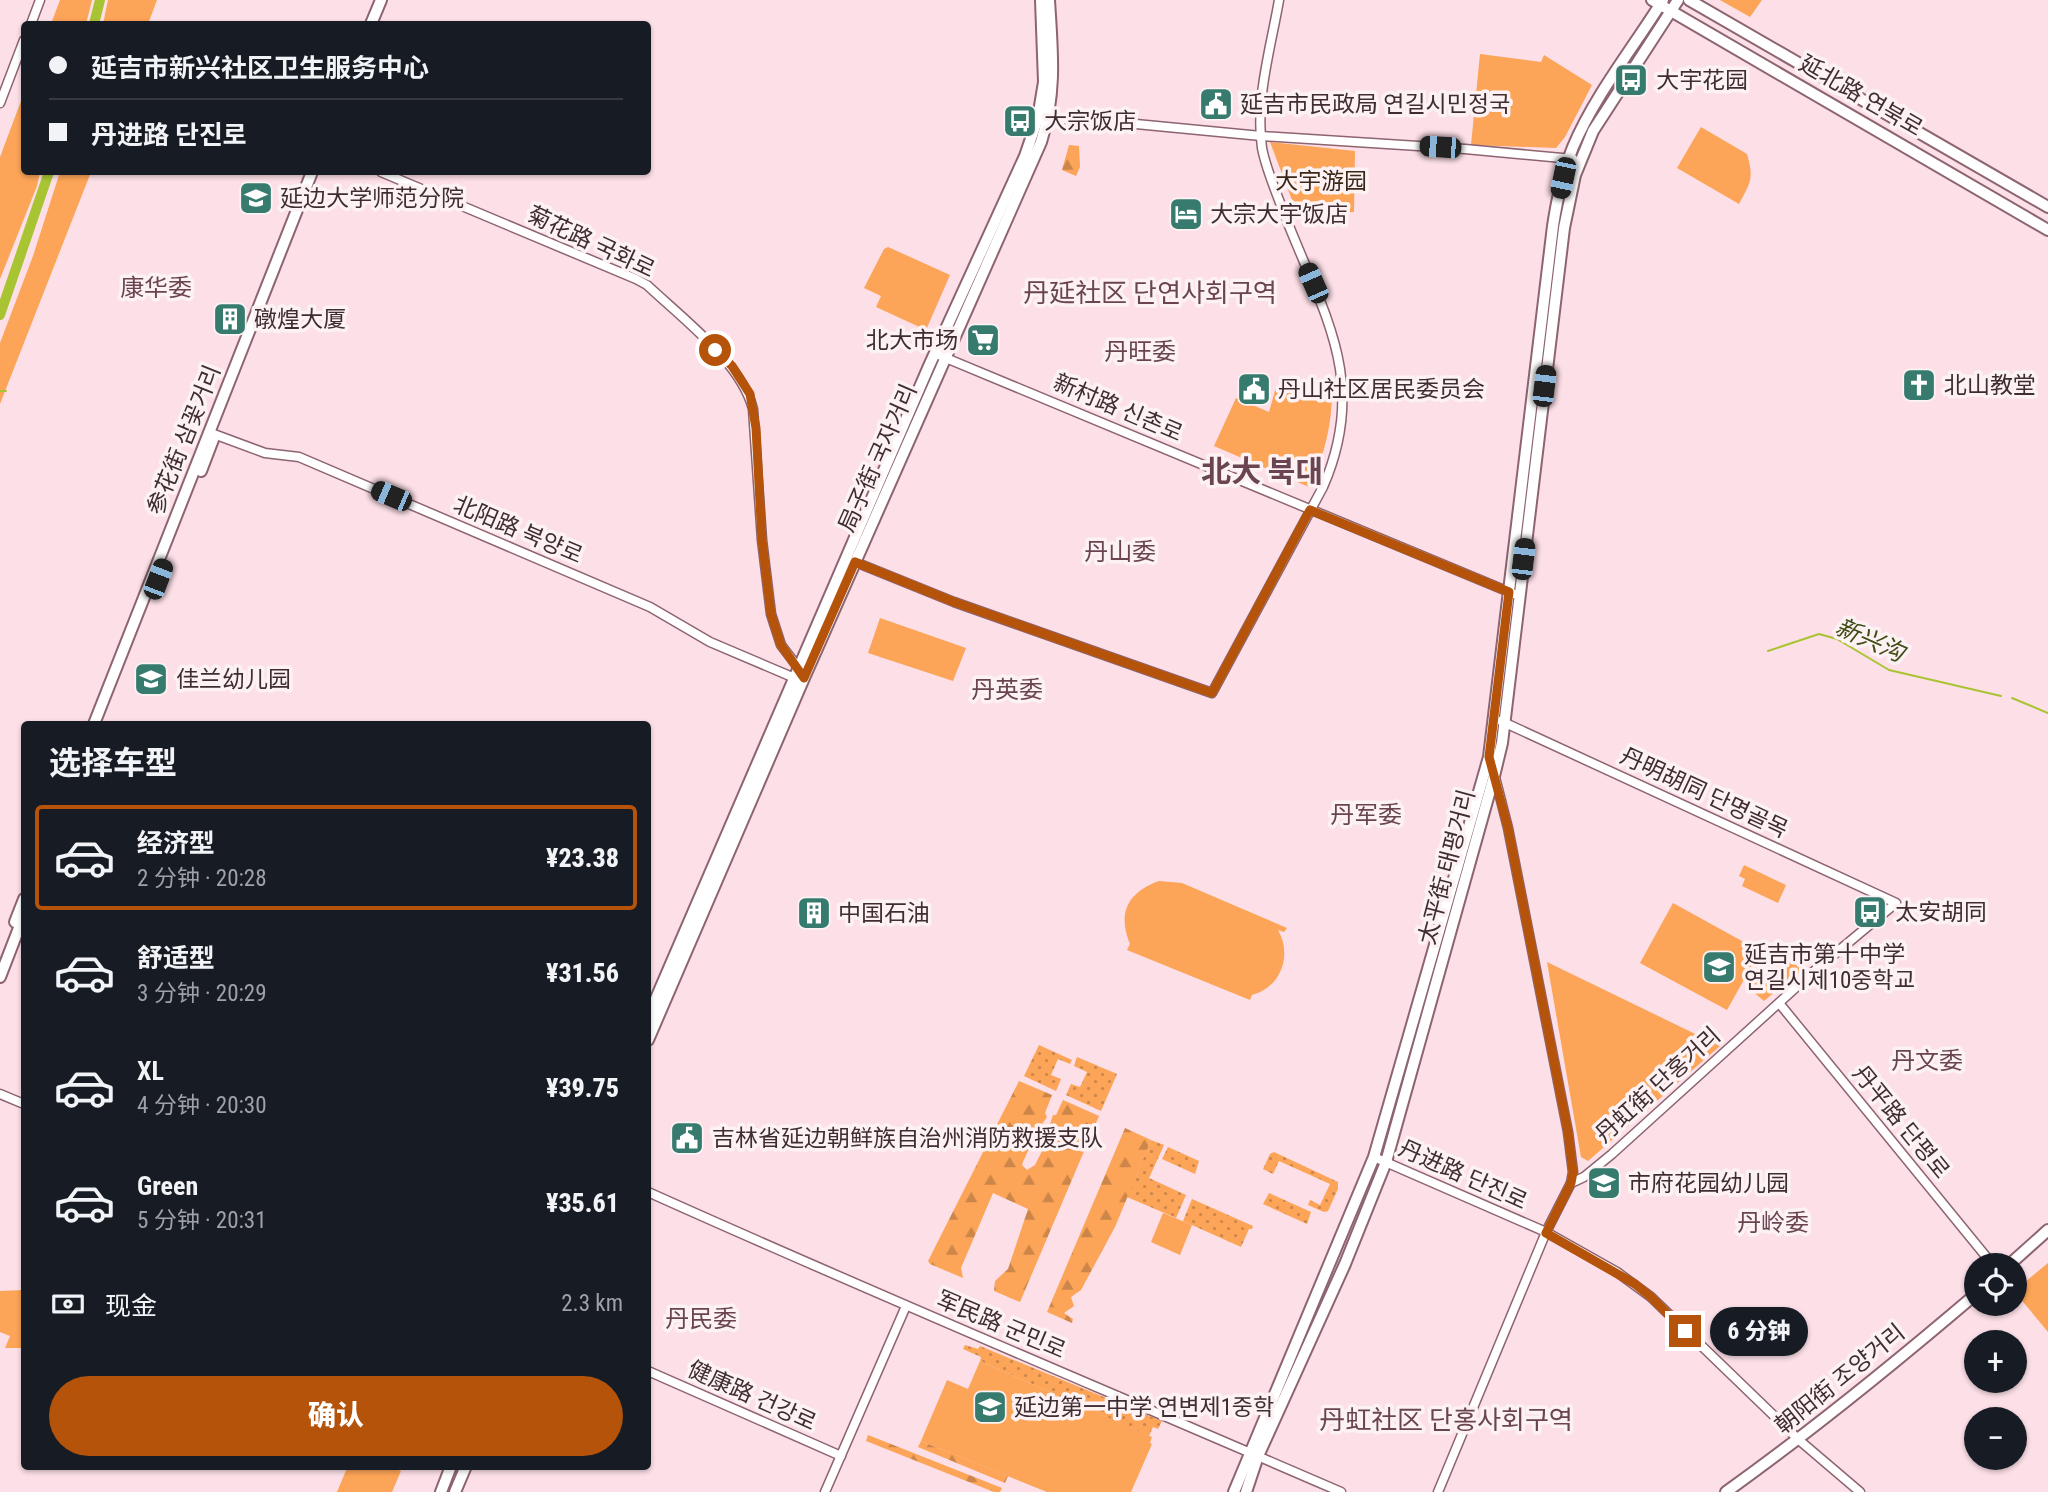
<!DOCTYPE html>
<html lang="zh">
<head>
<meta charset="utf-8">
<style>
	body { margin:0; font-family:"Roboto Condensed","Noto Sans SC","Noto Sans KR",sans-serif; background:#20242c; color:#f1f3f6; height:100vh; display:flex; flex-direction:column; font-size:26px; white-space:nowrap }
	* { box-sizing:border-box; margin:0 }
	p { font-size:23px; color:#9ea1a6 }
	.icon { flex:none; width:38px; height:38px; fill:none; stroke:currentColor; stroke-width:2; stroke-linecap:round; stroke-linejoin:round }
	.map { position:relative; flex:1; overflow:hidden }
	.details { position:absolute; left:21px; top:721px; width:630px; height:749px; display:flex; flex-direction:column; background:#171b24; border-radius:7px; box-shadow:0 2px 5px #0004 }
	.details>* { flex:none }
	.guide { position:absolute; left:21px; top:21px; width:630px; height:154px; border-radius:7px; box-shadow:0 2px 5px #0004; display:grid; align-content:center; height:154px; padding:0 28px; background:#171b24 }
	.fabs { position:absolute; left:1964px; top:1253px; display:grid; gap:14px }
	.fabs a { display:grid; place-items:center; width:63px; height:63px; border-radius:50%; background:#171b24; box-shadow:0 2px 5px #0004; font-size:35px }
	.end { position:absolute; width:32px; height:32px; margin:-16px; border:9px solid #b45309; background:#fff; box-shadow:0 0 0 4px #fff }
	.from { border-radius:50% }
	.bubble { position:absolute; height:49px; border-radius:24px; background:#171b24; box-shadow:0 2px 5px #0004; font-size:23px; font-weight:800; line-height:49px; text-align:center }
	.car { position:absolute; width:21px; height:42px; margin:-21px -10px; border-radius:9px; box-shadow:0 0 5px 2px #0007; background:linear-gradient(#222 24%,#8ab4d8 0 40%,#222 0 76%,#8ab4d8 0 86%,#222 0) }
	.guide b { display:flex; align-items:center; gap:24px; height:66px; font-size:26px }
	.guide b+b { border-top:2px solid #363941 }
	.guide i { width:18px; height:18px; background:#f1f3f6 }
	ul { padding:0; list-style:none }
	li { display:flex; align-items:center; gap:21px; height:105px; margin:0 14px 10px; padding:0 14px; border:4px solid transparent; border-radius:7px }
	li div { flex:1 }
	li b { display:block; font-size:26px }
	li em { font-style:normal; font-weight:800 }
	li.current { border-color:#b45309 }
	li>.icon { width:63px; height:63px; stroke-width:1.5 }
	h2 { padding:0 28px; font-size:32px; line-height:84px }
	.pay { display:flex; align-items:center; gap:18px; height:77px; padding:0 28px; font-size:26px }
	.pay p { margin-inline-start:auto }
	.button { display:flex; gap:14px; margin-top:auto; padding:14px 28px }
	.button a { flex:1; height:80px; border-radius:42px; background:#b45309; color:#fff; font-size:28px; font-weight:800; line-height:80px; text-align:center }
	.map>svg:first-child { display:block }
	.grass { fill:url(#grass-dots) }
	.forest { fill:url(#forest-firs) }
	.green { fill:#fca457 }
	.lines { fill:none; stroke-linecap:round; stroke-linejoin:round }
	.stream { stroke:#a9c433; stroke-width:2 }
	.river { stroke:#a9c433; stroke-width:10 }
	.minor-casing { stroke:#8d6470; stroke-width:11 }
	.major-casing { stroke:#8d6470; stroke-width:14 }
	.minor { stroke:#fff; stroke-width:8 }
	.major { stroke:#fff; stroke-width:10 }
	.route { stroke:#b45309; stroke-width:9 }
	.labels { text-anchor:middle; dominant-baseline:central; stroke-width:7; stroke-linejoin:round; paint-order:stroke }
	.poi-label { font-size:23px; fill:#3f2d32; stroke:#fcf2f4; text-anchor:start }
	.street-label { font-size:23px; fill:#3f2d32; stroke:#fcf2f4 }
	.park-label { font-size:23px; fill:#3a2717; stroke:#fcf2f4 }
	.neighbourhood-label { font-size:24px; fill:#6a4450; stroke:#fcf2f4 }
	.water-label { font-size:24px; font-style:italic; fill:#404b14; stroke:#fcf2f4 }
	.quarter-label { font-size:26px; fill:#6a4450; stroke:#fcf2f4 }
	.district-label { font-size:30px; font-weight:bold; fill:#6a4450; stroke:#fcf2f4 }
</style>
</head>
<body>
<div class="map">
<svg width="2048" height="1492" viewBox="0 0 2048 1492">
	<defs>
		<pattern id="grass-dots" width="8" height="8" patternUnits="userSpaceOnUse" patternTransform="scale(1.75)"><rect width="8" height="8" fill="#fca457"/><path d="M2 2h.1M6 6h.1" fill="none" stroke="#cd8649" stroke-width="1.8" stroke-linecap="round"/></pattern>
		<pattern id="forest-firs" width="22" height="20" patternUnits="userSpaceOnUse" patternTransform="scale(1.75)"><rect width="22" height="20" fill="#fca457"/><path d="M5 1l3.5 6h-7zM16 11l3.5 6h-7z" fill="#cd8649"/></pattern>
	</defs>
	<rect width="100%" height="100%" fill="#fcdfe7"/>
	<g class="grass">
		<polygon points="1039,1045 1072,1060 1070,1064 1058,1059 1051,1075 1061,1079 1056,1091 1024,1076"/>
		<polygon points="1077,1057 1117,1074 1101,1111 1066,1095 1071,1084 1080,1087 1087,1072 1074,1066"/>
		<polygon points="1151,1140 1164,1145 1149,1178 1186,1195 1176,1218 1127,1197"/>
		<polygon points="1168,1147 1199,1161 1195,1174 1162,1159"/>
		<polygon points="1274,1152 1338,1182 1338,1189 1328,1211 1324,1212 1308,1205 1310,1200 1320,1205 1330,1184 1279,1161 1273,1174 1263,1169 1270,1154"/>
		<polygon points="1269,1193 1311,1212 1307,1224 1263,1204"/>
		<polygon points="1192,1199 1253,1226 1252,1229 1249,1229 1241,1247 1183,1221"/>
		<polygon points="965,1345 978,1349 980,1346 1162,1421 1158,1429 1153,1427 1149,1436 980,1361 981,1357 963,1349"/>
	</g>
	<g class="forest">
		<polygon points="1069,145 1079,146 1080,167 1076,176 1062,170"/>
		<polygon points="1019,1081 1052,1095 1045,1113 1047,1117 1040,1127 1039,1137 1032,1142 1023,1162 1022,1165 1027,1170 1035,1165 1045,1145 1041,1142 1045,1133 1049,1131 1049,1127 1053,1115 1056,1115 1063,1100 1099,1116 1020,1302 994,1291 995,1281 1008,1269 1028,1209 993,1193 961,1268 963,1278 930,1264 928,1261"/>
		<polygon points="1125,1128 1151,1140 1115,1227 1081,1290 1071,1297 1074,1306 1064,1313 1073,1319 1072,1323 1047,1312"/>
		<polygon points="868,1435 1002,1488 1000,1492 994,1492 866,1441"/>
		<polygon points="921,1441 1008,1476 1005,1483 918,1447"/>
	</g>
	<g class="green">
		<polygon points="60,0 92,0 86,24 51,24"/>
		<polygon points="108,0 157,0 148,24 103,24"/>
		<polygon points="1720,0 1762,0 1750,17"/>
		<polygon points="1480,54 1541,62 1544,55 1592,85 1565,137 1556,148 1471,145"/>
		<polygon points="24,93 24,172 40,172 37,186 0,279 0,157"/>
		<path d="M1701,127L1747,154C1754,178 1751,182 1739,204L1677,168Z"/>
		<polygon points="1270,142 1355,151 1354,212 1298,216"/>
		<polygon points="60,172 91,172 0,404 0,343 33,256"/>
		<polygon points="888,247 950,275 926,330 876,307 881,296 864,288 884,249"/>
		<path d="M1332,382C1333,420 1326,453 1309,487L1214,446L1236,398L1269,412L1276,387Z"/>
		<polygon points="880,618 966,648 953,681 868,653"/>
		<polygon points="1744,865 1786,885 1778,903 1742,886 1745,879 1739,876"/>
		<path d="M1159,881L1182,883L1287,928L1284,932L1278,930C1293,956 1280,988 1252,995L1250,1000L1127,950L1130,944C1117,913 1128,892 1159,881Z"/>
		<polygon points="1673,903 1760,951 1727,1010 1640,963"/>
		<polygon points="1767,949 1803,969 1764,1001 1750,989"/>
		<polygon points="1547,962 1720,1046 1588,1161 1581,1157"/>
		<polygon points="1163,1213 1192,1225 1180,1255 1151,1242"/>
		<polygon points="2048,1263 2048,1332 2014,1291"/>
		<polygon points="24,1290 24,1348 5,1348 10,1336 0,1332 0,1291"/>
		<polygon points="980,1361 1152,1437 1150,1443 1152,1444 1131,1492 1047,1492 921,1441 947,1380 968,1389"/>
		<polygon points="347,1468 391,1467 401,1471 392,1492 337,1492"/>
	</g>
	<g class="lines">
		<g class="stream">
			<polyline points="0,391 6,391"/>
			<polyline points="1768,651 1819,634 1837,639 1889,670 2001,696"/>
			<polyline points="2012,698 2048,713"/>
		</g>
		<g class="river">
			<polyline points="94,24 100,0"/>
			<polyline points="0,315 49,172"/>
		</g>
		<g class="minor-casing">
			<g id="minor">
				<polyline points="31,24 40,0"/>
				<polyline points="0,103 24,40"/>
				<polyline points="1041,118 1115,122 1261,136 1465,149 1573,159"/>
				<path d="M381,172L636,279L647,285C682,318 741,362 753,409L762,540L771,614L781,645L800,670"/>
				<polyline points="941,356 1514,594"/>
				<polyline points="211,433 265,453 299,457 650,607 710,642 797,679"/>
				<path d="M855,562L954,602L1212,693L1323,487C1371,377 1320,309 1282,208C1275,189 1266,169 1262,148C1255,99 1271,47 1279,0"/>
				<polyline points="1501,721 1896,903 1813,972 1612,1154 1584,1177 1571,1183"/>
				<polyline points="1779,1003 1993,1265"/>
				<polyline points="0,1094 24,1104"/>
				<polyline points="1374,1157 1546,1232 1617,1272 1651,1297 1799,1440 1860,1492"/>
				<path d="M648,1192C877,1295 1110,1392 1341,1492"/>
				<polyline points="648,1371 841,1456"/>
				<polyline points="825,1492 906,1306"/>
				<polyline points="1438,1492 1546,1232 1571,1183 1573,1172 1568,1132 1508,828 1495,777"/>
			</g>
		</g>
		<g class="major-casing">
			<g id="major">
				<polyline points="1652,0 2048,230"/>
				<polyline points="1689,0 2048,207"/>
				<polyline points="371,24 381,0"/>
				<polyline points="201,471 214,437"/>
				<polyline points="94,724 312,172"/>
				<polyline points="15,922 24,899"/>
				<polyline points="0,977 24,915"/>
				<polyline points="648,1017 929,366 1025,156 1038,118 1044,82 1041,0"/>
				<path d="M648,1040L804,678L1041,142C1057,92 1052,50 1049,0"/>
				<polyline points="2009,1265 2048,1230"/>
				<polyline points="441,1492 451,1466"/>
				<polyline points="455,1492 466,1466"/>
				<path d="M1234,1492L1374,1157L1489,757L1553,226C1557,199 1563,172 1573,147C1595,95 1633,48 1663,0"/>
				<polyline points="1246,1492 1258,1456 1345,1264 1386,1162 1494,776 1502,743 1564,228 1575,175 1593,131 1678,0"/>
				<path d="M1726,1492C1813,1430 1895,1363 1976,1294"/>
			</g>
		</g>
		<use href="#minor" class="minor"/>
		<use href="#major" class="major"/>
	</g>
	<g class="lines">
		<polyline class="route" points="715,350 732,366 750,394 756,428 762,540 771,614 781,645 804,678 855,562 954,602 1212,693 1310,510 1509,592 1489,757 1508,828 1568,1132 1573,1172 1571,1183 1546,1233 1635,1284 1651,1297 1685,1331"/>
	</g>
	<defs>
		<g id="bus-square" transform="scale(1.75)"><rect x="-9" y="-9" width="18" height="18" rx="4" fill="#377b6f" stroke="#fcf2f4"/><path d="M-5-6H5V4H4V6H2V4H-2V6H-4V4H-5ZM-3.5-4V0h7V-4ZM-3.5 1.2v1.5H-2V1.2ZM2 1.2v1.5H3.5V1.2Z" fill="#fff"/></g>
		<g id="civic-square" transform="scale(1.75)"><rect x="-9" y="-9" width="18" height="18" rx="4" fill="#377b6f" stroke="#fcf2f4"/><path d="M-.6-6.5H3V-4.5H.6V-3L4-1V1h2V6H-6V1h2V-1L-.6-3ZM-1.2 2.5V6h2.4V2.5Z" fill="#fff"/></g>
		<g id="university-square" transform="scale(1.75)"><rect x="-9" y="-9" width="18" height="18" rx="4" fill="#377b6f" stroke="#fcf2f4"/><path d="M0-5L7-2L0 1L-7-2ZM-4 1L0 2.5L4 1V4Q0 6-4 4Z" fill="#fff"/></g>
		<g id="hotel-square" transform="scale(1.75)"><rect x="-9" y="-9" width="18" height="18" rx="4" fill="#377b6f" stroke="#fcf2f4"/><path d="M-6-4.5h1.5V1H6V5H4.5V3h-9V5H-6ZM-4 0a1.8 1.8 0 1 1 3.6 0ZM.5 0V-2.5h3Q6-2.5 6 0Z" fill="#fff"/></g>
		<g id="building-square" transform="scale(1.75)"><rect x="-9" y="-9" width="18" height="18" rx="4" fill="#377b6f" stroke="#fcf2f4"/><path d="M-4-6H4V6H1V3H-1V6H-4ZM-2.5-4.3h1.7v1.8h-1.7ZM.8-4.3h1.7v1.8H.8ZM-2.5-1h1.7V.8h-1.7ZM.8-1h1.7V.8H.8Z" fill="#fff"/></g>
		<g id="supermarket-square" transform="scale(1.75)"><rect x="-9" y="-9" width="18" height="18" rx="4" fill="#377b6f" stroke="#fcf2f4"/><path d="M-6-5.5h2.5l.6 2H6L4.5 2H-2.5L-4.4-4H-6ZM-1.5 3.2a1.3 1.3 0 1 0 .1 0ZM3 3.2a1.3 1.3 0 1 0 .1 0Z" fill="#fff"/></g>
		<g id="church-square" transform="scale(1.75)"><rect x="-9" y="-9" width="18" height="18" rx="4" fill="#377b6f" stroke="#fcf2f4"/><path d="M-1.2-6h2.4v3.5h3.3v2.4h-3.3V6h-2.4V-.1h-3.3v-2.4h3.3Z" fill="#fff"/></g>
		<g id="school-square" transform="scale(1.75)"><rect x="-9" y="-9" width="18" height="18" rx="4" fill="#377b6f" stroke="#fcf2f4"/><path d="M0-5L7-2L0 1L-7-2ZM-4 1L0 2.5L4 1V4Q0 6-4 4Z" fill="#fff"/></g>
	</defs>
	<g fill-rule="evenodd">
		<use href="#bus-square" x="1631" y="80"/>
		<use href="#civic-square" x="1216" y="104"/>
		<use href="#bus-square" x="1020" y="121"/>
		<use href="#university-square" x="256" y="198"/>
		<use href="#hotel-square" x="1186" y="214"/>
		<use href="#building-square" x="230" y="319"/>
		<use href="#supermarket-square" x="983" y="340"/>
		<use href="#church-square" x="1919" y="385"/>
		<use href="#civic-square" x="1254" y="389"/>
		<use href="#school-square" x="151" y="679"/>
		<use href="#bus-square" x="1870" y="912"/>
		<use href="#building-square" x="814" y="913"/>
		<use href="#school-square" x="1719" y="967"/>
		<use href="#civic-square" x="687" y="1138"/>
		<use href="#school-square" x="1604" y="1183"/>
		<use href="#school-square" x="990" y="1407"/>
	</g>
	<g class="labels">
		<g class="poi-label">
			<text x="1656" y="80">大宇花园</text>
			<text x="1240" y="104">延吉市民政局 연길시민정국</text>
			<text x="1044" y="121">大宗饭店</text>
			<text x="280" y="198">延边大学师范分院</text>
			<text x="1210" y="214">大宗大宇饭店</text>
			<text x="254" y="319">礅煌大厦</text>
			<text x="958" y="340" text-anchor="end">北大市场</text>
			<text x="1944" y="385">北山教堂</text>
			<text x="1278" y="389">丹山社区居民委员会</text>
			<text x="176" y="679">佳兰幼儿园</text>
			<text x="1895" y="912">太安胡同</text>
			<text x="838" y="913">中国石油</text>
			<text x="1744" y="954">延吉市第十中学<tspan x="1744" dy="26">연길시제10중학교</tspan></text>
			<text x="712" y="1138">吉林省延边朝鲜族自治州消防救援支队</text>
			<text x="1628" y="1183">市府花园幼儿园</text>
			<text x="1014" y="1407">延边第一中学 연변제1중학</text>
		</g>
		<g class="street-label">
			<text transform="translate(1861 96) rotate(30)">延北路 연북로</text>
			<text transform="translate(591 242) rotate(25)">菊花路 국화로</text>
			<text transform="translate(1118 408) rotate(23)">新村路 신촌로</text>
			<text transform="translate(184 440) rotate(-68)">参花街 삼꽃거리</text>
			<text transform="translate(878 458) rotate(-66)">局子街 국자거리</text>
			<text transform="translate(518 530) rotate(23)">北阳路 북양로</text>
			<text transform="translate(1704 793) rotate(25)">丹明胡同 단명골목</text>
			<text transform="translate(1447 867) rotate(-75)">太平街 태평거리</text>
			<text transform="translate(1658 1085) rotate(-42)">丹虹街 단홍거리</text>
			<text transform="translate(1901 1122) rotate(51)">丹平路 단평로</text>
			<text transform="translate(1463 1175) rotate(24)">丹进路 단진로</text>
			<text transform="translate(1001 1325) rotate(23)">军民路 군민로</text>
			<text transform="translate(1840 1379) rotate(-39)">朝阳街 조양거리</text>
			<text transform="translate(752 1396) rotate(24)">健康路 건강로</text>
		</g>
		<g class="park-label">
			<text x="1321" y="181">大宇游园</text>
		</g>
		<g class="neighbourhood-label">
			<text x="156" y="288">康华委</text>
			<text x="1140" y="352">丹旺委</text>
			<text x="1120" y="552">丹山委</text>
			<text x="1007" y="690">丹英委</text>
			<text x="1366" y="815">丹军委</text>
			<text x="1927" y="1061">丹文委</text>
			<text x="1773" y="1223">丹岭委</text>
			<text x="701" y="1319">丹民委</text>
		</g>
		<g class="water-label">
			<text transform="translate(1870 640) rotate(24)">新兴沟</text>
		</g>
		<g class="quarter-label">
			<text x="1150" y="293">丹延社区 단연사회구역</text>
			<text x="1446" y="1420">丹虹社区 단홍사회구역</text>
		</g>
		<g class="district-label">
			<text x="1262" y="471">北大 북대</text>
		</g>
	</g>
</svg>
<div class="fabs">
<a><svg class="icon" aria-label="locate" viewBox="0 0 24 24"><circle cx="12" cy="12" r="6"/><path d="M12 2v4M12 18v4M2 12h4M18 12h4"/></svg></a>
<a>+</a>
<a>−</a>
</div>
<i class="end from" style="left:715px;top:350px"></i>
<i class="end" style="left:1685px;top:1331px"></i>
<div class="bubble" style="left:1710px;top:1307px;width:98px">6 分钟</div>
<i class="car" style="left:1440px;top:147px;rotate:274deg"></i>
<i class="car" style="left:1563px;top:178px;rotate:192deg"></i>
<i class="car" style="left:1313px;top:283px;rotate:336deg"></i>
<i class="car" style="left:1544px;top:386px;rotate:7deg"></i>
<i class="car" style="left:391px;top:496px;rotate:293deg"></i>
<i class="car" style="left:1523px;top:559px;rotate:7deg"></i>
<i class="car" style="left:158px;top:579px;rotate:21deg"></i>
<div class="guide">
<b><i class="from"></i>延吉市新兴社区卫生服务中心</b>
<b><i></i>丹进路 단진로</b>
</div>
<section class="details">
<h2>选择车型</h2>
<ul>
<li class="current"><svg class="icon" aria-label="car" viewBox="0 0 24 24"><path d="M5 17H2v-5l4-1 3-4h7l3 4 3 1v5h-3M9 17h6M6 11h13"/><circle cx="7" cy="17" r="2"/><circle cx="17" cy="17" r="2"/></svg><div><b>经济型</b><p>2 分钟 · 20:28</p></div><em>¥23.38</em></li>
<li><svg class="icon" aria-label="car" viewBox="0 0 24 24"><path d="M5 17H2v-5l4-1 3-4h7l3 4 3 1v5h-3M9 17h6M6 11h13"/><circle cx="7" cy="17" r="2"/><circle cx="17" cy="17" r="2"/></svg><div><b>舒适型</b><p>3 分钟 · 20:29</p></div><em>¥31.56</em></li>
<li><svg class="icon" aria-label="car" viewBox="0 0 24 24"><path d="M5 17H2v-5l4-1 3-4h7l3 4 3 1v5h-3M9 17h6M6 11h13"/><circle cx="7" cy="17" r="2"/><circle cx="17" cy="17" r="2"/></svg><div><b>XL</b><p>4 分钟 · 20:30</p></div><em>¥39.75</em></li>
<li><svg class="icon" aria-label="car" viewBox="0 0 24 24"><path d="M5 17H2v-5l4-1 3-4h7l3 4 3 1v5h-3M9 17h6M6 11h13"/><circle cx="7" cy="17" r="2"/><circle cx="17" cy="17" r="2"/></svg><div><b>Green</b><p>5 分钟 · 20:31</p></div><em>¥35.61</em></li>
</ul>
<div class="pay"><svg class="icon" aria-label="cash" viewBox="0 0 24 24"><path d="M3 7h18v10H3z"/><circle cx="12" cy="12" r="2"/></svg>现金<p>2.3 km</p></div>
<div class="button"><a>确认</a></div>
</section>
</div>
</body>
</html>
